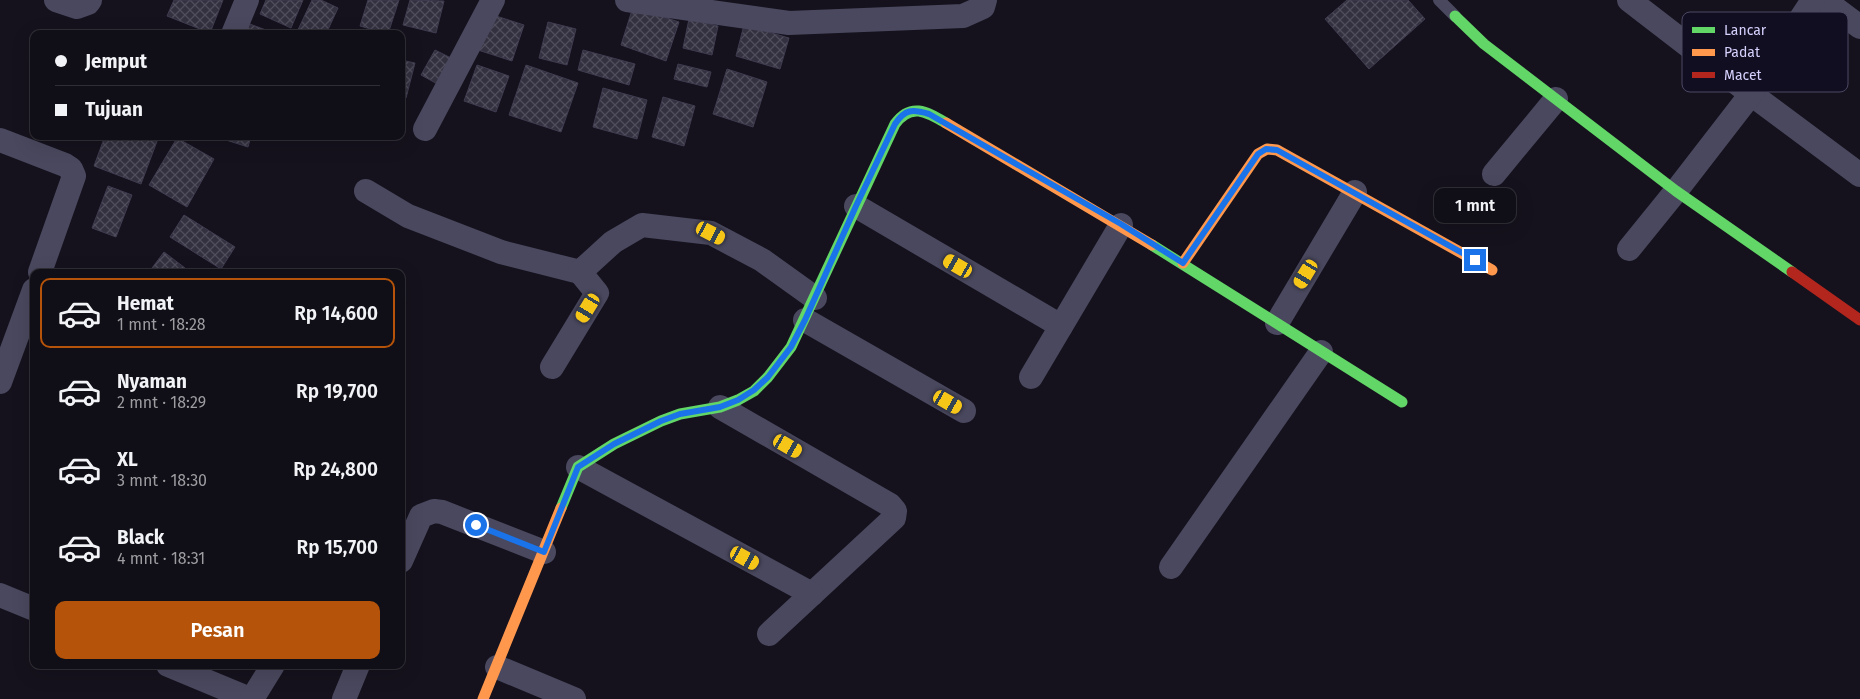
<!DOCTYPE html>
<html lang="id">
<head>
<meta charset="utf-8">
<style>
	body { margin:0; font-family:"Fira Sans",sans-serif; background:#19171f; color:#f1f3f6; height:100vh; display:flex; flex-direction:column; font-size:19px; white-space:nowrap }
	* { box-sizing:border-box; margin:0 }
	p { font-size:16px; color:#9c9ca1 }
	.icon { flex:none; width:28px; height:28px; fill:none; stroke:currentColor; stroke-width:2; stroke-linecap:round; stroke-linejoin:round }
	.map { position:relative; flex:1; overflow:hidden }
	.panel { position:absolute; left:30px; top:269px; width:375px; height:400px; display:flex; flex-direction:column; background:#100e16; border-radius:10px; box-shadow:0 5px 20px #0002,0 0 0 1px #302e35 }
	.panel>* { flex:none }
	.top-card { position:absolute; left:30px; top:30px; width:375px; height:110px; border-radius:10px; box-shadow:0 5px 20px #0002,0 0 0 1px #302e35; display:grid; align-content:center; height:110px; padding:0 25px; background:#100e16 }
	.end { position:absolute; width:22px; height:22px; margin:-11px; border:6px solid #1a73e8; background:#fff; box-shadow:0 0 0 2px #fff }
	.from { border-radius:50% }
	.bubble { position:absolute; height:35px; border-radius:10px; background:#100e16; box-shadow:0 5px 20px #0002,0 0 0 1px #302e35; font-size:16px; font-weight:600; line-height:35px; text-align:center }
	.car { position:absolute; width:15px; height:30px; margin:-15px -8px; border-radius:6px; box-shadow:0 0 4px 1px #0007; background:linear-gradient(#f5c518 24%,#345 0 40%,#f5c518 0 76%,#345 0 86%,#f5c518 0) }
	.top-card b { display:flex; align-items:center; gap:18px; height:48px; font-size:19px }
	.top-card b+b { border-top:1px solid #302e35 }
	.top-card i { width:12px; height:12px; background:#f1f3f6 }
	ul { padding:9px 0 0; list-style:none }
	li { display:flex; align-items:center; gap:15px; height:70px; margin:0 10px 8px; padding:0 15px; border:2px solid transparent; border-radius:10px }
	li div { flex:1 }
	li b { display:block; font-size:19px }
	li em { font-style:normal; font-weight:600 }
	li.active { border-color:#b45309 }
	li>.icon { width:45px; height:45px; stroke-width:1.5 }
	.button { display:flex; gap:10px; margin-top:auto; padding:10px 25px }
	.button a { flex:1; height:58px; border-radius:10px; background:#b45309; color:#fff; font-size:20px; font-weight:600; line-height:58px; text-align:center }
	.map>svg:first-child { display:block }
	.building { fill:url(#building-cross-hatch); stroke:#403c51 }
	.lines { fill:none; stroke-linecap:round; stroke-linejoin:round }
	.lane { stroke:#49485e; stroke-width:12 }
	.street { stroke:#49485e; stroke-width:24 }
	.fast { stroke:#63d668; stroke-width:11 }
	.slow { stroke:#ff974d; stroke-width:11 }
	.jam { stroke:#b3261e; stroke-width:11 }
	.route { stroke:#1a73e8; stroke-width:6 }
	.key { fill:#120e22; stroke:#4c4864; stroke-width:1 }
	.key-label { font-size:14px; fill:#d5d1fd }
</style>
</head>
<body>
<div class="map">
<svg width="1860" height="699" viewBox="0 0 1860 699">
	<defs>
		<pattern id="building-cross-hatch" width="8" height="8" patternUnits="userSpaceOnUse" patternTransform="scale(1.25)"><rect width="8" height="8" fill="#33303f"/><path d="M0 0l8 8M0 8l8-8" fill="none" stroke="#504d5c"/></pattern>
	</defs>
	<rect width="100%" height="100%" fill="#15121d"/>
	<g class="building">
		<polygon points="174,0 223,0 210,33 167,16"/>
		<polygon points="266,0 303,0 291,28 260,14"/>
		<polygon points="312,0 321,0 338,8 326,34 296,34"/>
		<polygon points="368,0 399,0 388,34 360,26"/>
		<polygon points="410,0 444,1 436,33 403,25"/>
		<polygon points="1347,0 1408,0 1425,19 1369,69 1325,19"/>
		<polygon points="633,7 679,22 666,61 621,45"/>
		<polygon points="490,14 524,25 512,61 478,50"/>
		<polygon points="689,19 718,26 712,55 683,48"/>
		<polygon points="548,22 576,29 567,65 539,58"/>
		<polygon points="247,23 266,30 265,34 242,34"/>
		<polygon points="744,25 789,38 780,69 736,56"/>
		<polygon points="435,50 457,61 443,87 421,75"/>
		<polygon points="583,50 635,64 629,85 578,70"/>
		<polygon points="401,60 415,63 406,98 401,97"/>
		<polygon points="678,64 711,72 707,87 674,79"/>
		<polygon points="477,65 509,76 496,112 464,101"/>
		<polygon points="526,65 578,83 561,132 509,115"/>
		<polygon points="727,69 767,82 753,127 713,114"/>
		<polygon points="603,88 647,100 637,139 593,127"/>
		<polygon points="663,97 695,106 684,146 652,137"/>
		<polygon points="105,136 159,136 141,184 94,166"/>
		<polygon points="227,136 251,136 248,147 226,140"/>
		<polygon points="177,138 214,159 187,207 149,185"/>
		<polygon points="108,186 132,195 116,237 92,228"/>
		<polygon points="184,215 235,247 221,269 170,237"/>
		<polygon points="164,252 185,268 181,272 149,272"/>
	</g>
	<g class="lines">
		<polyline class="lane" points="1439,0 1455,16"/>
		<g class="street">
			<polyline points="56,0 77,7 88,3 90,0"/>
			<polyline points="627,0 789,23 963,16 983,7 985,0"/>
			<polyline points="1629,0 1751,94 1860,175"/>
			<polyline points="1824,0 1860,27"/>
			<polyline points="233,34 247,0"/>
			<polyline points="425,129 493,0"/>
			<polyline points="0,140 65,165 71,169 74,176 40,272"/>
			<polyline points="1494,174 1556,99"/>
			<polyline points="366,191 408,216 501,252 580,272"/>
			<polyline points="856,206 1061,326"/>
			<polyline points="1629,249 1676,191 1751,94 1813,0"/>
			<polyline points="805,320 964,411"/>
			<polyline points="1277,323 1355,192"/>
			<polyline points="552,367 597,293 580,272 613,242 642,225 711,233 762,260 815,298"/>
			<polyline points="1031,377 1121,225"/>
			<polyline points="0,382 34,290"/>
			<polyline points="720,407 890,505 895,511 894,518 769,634"/>
			<polyline points="578,467 812,594"/>
			<polyline points="401,561 421,516 434,511 442,512 544,552"/>
			<polyline points="1171,567 1321,352"/>
			<polyline points="0,595 34,609"/>
			<polyline points="168,665 250,699"/>
			<polyline points="497,667 574,699"/>
			<polyline points="252,699 273,665"/>
			<polyline points="344,699 358,665"/>
		</g>
		<g class="fast">
			<polyline points="1455,16 1484,44 1676,191 1792,272"/>
			<polyline points="1152,245 1402,402"/>
			<path d="M561,508L578,467L614,444L661,421L680,414L720,407L738,400L754,391L768,377L791,347L895,124C911,102 927,112 946,123"/>
		</g>
		<g class="slow">
			<polyline points="946,123 1152,245"/>
			<polyline points="1183,263 1258,154 1267,149 1277,150 1492,270"/>
			<polyline points="483,699 561,508"/>
		</g>
		<polyline class="jam" points="1792,272 1860,320"/>
	</g>
	<g class="lines">
		<path class="route" d="M476,525L544,552L578,467L614,444L661,421L680,414L720,407L738,400L754,390L768,377L791,347L805,320L856,206L895,124C905,109 912,109 929,114L1121,224L1183,263L1258,154L1266,149L1277,150L1475,260"/>
	</g>
	<rect x="1682" y="12" width="166" height="80" rx="8" class="key"/>
	<rect x="1692" y="27" width="23" height="6" fill="#63d668"/>
	<rect x="1692" y="49" width="23" height="7" fill="#ff974d"/>
	<rect x="1692" y="72" width="23" height="6" fill="#b3261e"/>
	<g class="key-label">
		<text x="1724" y="35">Lancar</text>
		<text x="1724" y="57">Padat</text>
		<text x="1724" y="80">Macet</text>
	</g>
</svg>
<i class="end from" style="left:476px;top:525px"></i>
<i class="end" style="left:1475px;top:260px"></i>
<div class="bubble" style="left:1434px;top:188px;width:82px">1 mnt</div>
<i class="car" style="left:711px;top:233px;rotate:117deg"></i>
<i class="car" style="left:958px;top:266px;rotate:300deg"></i>
<i class="car" style="left:1306px;top:274px;rotate:211deg"></i>
<i class="car" style="left:588px;top:308px;rotate:211deg"></i>
<i class="car" style="left:948px;top:402px;rotate:120deg"></i>
<i class="car" style="left:788px;top:446px;rotate:120deg"></i>
<i class="car" style="left:745px;top:558px;rotate:119deg"></i>
<div class="top-card">
<b><i class="from"></i>Jemput</b>
<b><i></i>Tujuan</b>
</div>
<section class="panel">
<ul>
<li class="active"><svg class="icon" aria-label="car" viewBox="0 0 24 24"><path d="M5 17H2v-5l4-1 3-4h7l3 4 3 1v5h-3M9 17h6M6 11h13"/><circle cx="7" cy="17" r="2"/><circle cx="17" cy="17" r="2"/></svg><div><b>Hemat</b><p>1 mnt · 18:28</p></div><em>Rp 14,600</em></li>
<li><svg class="icon" aria-label="car" viewBox="0 0 24 24"><path d="M5 17H2v-5l4-1 3-4h7l3 4 3 1v5h-3M9 17h6M6 11h13"/><circle cx="7" cy="17" r="2"/><circle cx="17" cy="17" r="2"/></svg><div><b>Nyaman</b><p>2 mnt · 18:29</p></div><em>Rp 19,700</em></li>
<li><svg class="icon" aria-label="car" viewBox="0 0 24 24"><path d="M5 17H2v-5l4-1 3-4h7l3 4 3 1v5h-3M9 17h6M6 11h13"/><circle cx="7" cy="17" r="2"/><circle cx="17" cy="17" r="2"/></svg><div><b>XL</b><p>3 mnt · 18:30</p></div><em>Rp 24,800</em></li>
<li><svg class="icon" aria-label="car" viewBox="0 0 24 24"><path d="M5 17H2v-5l4-1 3-4h7l3 4 3 1v5h-3M9 17h6M6 11h13"/><circle cx="7" cy="17" r="2"/><circle cx="17" cy="17" r="2"/></svg><div><b>Black</b><p>4 mnt · 18:31</p></div><em>Rp 15,700</em></li>
</ul>
<div class="button"><a>Pesan</a></div>
</section>
</div>
</body>
</html>
